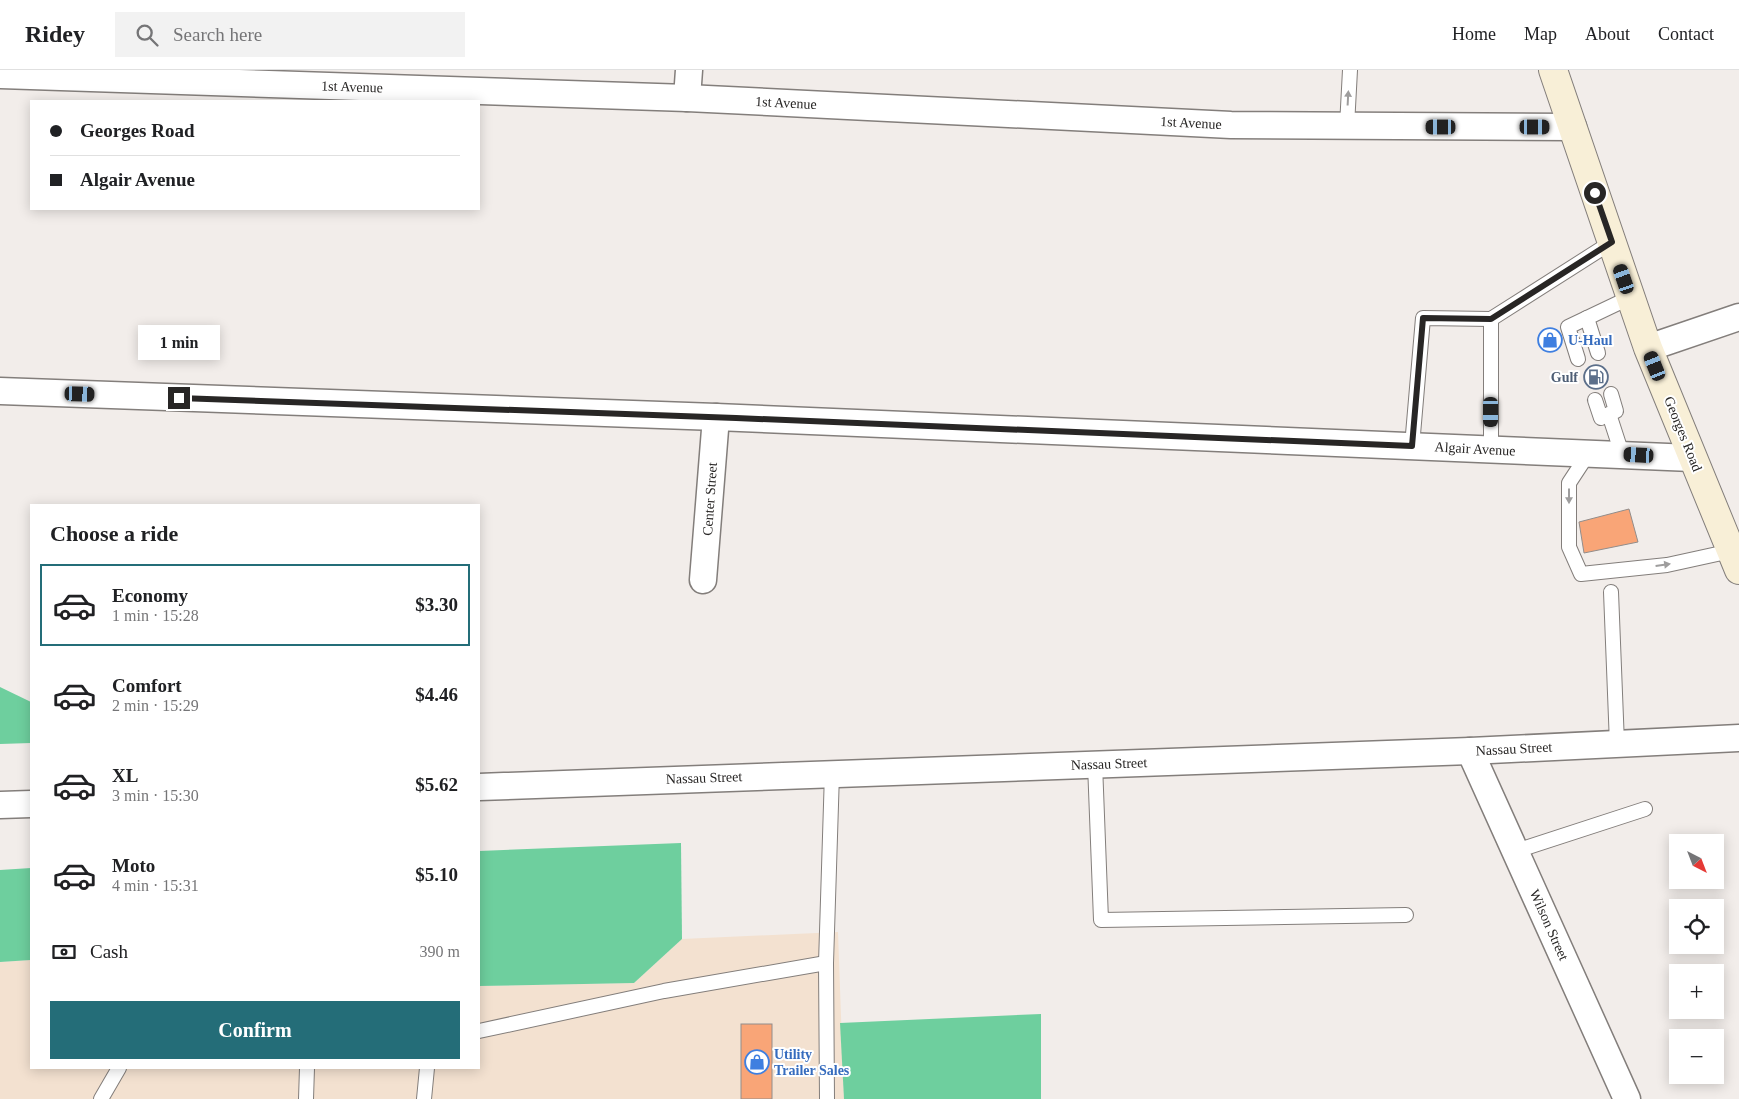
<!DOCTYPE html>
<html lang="en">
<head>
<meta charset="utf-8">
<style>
	body { margin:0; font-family:Georgia,serif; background:#f2f2f2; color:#202124; height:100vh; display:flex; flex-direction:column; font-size:19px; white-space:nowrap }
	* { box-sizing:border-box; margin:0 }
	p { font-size:16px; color:#757577 }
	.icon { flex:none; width:28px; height:28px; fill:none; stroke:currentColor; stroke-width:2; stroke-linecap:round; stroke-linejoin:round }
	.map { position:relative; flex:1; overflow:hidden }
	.side { position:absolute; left:30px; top:434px; width:450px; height:565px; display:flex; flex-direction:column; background:#fff; border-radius:0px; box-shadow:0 2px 12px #0003 }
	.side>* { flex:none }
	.guide { position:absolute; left:30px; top:30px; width:450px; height:110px; border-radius:0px; box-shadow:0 2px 12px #0003; display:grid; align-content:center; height:110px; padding:0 20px; background:#fff }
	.needle { width:32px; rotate:138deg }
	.tools { position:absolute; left:1669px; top:764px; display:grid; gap:10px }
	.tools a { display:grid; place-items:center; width:55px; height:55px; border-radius:0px; background:#fff; box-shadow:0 2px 12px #0003; font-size:25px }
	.end { position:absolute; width:22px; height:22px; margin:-11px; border:6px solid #282625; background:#fff; box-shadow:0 0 0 2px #fff }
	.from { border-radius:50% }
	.bubble { position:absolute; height:35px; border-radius:0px; background:#fff; box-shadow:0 2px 12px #0003; font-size:16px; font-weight:700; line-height:35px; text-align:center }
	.car { position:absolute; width:15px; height:30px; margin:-15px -8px; border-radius:6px; box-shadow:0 0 4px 1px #0007; background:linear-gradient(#222 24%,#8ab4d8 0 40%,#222 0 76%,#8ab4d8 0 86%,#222 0) }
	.guide b { display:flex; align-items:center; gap:18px; height:48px; font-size:19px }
	.guide b+b { border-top:1px solid #e0e0e0 }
	.guide i { width:12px; height:12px; background:#202124 }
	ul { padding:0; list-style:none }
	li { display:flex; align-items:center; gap:15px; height:82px; margin:0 10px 8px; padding:0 10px; border:2px solid transparent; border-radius:0px }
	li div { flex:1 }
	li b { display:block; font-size:19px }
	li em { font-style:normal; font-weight:700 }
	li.current { border-color:#246d78 }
	li>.icon { width:45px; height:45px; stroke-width:1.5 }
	h2 { padding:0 20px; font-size:22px; line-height:60px }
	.pay { display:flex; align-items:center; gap:12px; height:55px; padding:0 20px; font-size:19px }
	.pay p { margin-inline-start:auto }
	.action { display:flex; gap:10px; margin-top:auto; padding:10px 20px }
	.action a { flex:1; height:58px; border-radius:0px; background:#246d78; color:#fff; font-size:20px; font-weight:700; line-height:58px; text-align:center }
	header { display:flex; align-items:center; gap:30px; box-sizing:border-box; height:70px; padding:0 25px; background:#fff; border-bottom:1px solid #e0e0e0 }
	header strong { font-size:24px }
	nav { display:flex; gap:28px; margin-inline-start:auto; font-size:18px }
	.search { width:350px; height:45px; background:#f2f2f2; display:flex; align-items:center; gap:12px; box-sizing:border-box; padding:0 18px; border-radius:0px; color:#757577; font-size:19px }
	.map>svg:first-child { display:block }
	.industrial { fill:#f3e1d0 }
	.forest { fill:#6ecf9e }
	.building { fill:#f9a577; stroke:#928d8b }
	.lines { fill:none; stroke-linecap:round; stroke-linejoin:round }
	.lane-casing { stroke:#837e7b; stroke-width:16 }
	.street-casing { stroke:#837e7b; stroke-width:29 }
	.secondary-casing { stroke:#837e7b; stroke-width:30 }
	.lane { stroke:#fff; stroke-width:14 }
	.street { stroke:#fff; stroke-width:26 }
	.secondary { stroke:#f8efd7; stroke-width:28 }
	.oneway { fill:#9e9d9d }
	.route { stroke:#282625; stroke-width:6 }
	.labels { text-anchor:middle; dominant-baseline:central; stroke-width:4; stroke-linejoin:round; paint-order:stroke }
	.street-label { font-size:14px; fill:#282625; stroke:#fff }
	.shop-label { font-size:14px; font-weight:bold; fill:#366cbe; stroke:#fff; text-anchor:start }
	.service-label { font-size:14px; font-weight:bold; fill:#4e5e75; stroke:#fff; text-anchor:end }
</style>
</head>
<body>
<header>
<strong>Ridey</strong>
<div class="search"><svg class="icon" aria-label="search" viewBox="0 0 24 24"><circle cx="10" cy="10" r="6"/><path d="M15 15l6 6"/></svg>Search here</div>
<nav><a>Home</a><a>Map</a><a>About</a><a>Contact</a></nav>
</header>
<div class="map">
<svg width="1739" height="1029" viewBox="0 0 1739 1029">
	<rect width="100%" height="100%" fill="#f2edea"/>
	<polygon class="industrial" points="838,862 844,1029 0,1029 0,892 31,890 31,998 479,998 479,916 634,913 682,869"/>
	<g class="forest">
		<polygon points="0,617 31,632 31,673 0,674"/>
		<polygon points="681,773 682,869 634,913 479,916 479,781"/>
		<polygon points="31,798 31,890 0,892 0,800"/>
		<polygon points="1041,944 1041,1029 844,1029 840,953"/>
	</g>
	<g class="building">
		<polygon points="1629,439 1638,472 1584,483 1579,452"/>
		<rect x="741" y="954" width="31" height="75"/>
	</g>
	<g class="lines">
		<g class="lane-casing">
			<g id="lane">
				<polyline points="1347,56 1350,0"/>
				<polyline points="1587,248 1598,283"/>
				<polyline points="1578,289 1568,257 1631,227"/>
				<polyline points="1595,330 1601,348 1616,341 1611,324"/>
				<polyline points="1609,344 1622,384"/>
				<polyline points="1412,376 1423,248 1491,249 1612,172"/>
				<polyline points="1491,380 1491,249"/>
				<polyline points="1588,384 1569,413 1569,477 1581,504 1667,495 1731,481"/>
				<polyline points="1611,522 1617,674"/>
				<polyline points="1095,694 1101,850 1406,845"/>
				<polyline points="1516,781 1645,739"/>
				<polyline points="479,961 664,921 826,893"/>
				<polyline points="101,1029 119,998"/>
				<polyline points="306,1029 307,998"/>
				<polyline points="424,1029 427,998"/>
				<polyline points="827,1029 826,893 832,703"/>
			</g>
		</g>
		<g class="street-casing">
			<g id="street">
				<polyline points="0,5 687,28 1231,55 1573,57"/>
				<polyline points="687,28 689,0"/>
				<polyline points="1648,278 1739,247"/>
				<polyline points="0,321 716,347 1692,388"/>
				<polyline points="703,510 716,347"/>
				<polyline points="1470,681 1627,1029"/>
				<polyline points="479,717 1470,681 1739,668"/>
				<polyline points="0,735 31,734"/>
			</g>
		</g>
		<g class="secondary-casing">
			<polyline id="secondary" points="1553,0 1648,278 1739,500"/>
		</g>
		<use href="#lane" class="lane"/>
		<use href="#street" class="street"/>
		<use href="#secondary" class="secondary"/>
	</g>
	<defs><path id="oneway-solid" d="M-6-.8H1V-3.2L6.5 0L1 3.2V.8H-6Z" transform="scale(1.25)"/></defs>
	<g class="oneway">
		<use href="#oneway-solid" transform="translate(1348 28) rotate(-87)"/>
		<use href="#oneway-solid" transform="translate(1569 426) rotate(90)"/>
		<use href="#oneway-solid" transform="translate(1663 495) rotate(-8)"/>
	</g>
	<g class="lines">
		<polyline class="route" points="179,328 736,348 1412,376 1423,248 1491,249 1612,172 1595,123"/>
	</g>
	<defs>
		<g id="shop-ring" transform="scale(1.25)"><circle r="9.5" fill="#fff" stroke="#3f7fe0" stroke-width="1.5"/><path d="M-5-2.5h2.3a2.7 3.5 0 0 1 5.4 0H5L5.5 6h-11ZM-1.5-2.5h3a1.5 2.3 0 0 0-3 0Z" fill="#3f7fe0"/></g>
		<g id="fuel-ring" transform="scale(1.25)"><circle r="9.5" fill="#fff" stroke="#5c6f8a" stroke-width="1.5"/><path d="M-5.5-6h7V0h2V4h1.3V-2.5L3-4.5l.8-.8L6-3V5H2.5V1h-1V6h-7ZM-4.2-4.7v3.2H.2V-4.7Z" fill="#5c6f8a"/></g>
	</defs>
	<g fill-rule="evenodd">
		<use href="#shop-ring" x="1550" y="270"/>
		<use href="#fuel-ring" x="1596" y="307"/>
		<use href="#shop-ring" x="757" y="992"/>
	</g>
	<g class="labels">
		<g class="street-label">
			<text transform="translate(352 17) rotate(2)">1st Avenue</text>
			<text transform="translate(786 33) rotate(3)">1st Avenue</text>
			<text transform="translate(1191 53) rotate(3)">1st Avenue</text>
			<text transform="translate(1683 364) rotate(68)">Georges Road</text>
			<text transform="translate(1475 379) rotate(3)">Algair Avenue</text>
			<text transform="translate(710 429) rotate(-86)">Center Street</text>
			<text transform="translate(1514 679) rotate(-3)">Nassau Street</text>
			<text transform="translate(1109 694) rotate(-2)">Nassau Street</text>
			<text transform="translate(704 708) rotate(-2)">Nassau Street</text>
			<text transform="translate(1549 855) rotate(66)">Wilson Street</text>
		</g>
		<g class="shop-label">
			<text x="1568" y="270">U-Haul</text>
			<text x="774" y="984">Utility<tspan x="774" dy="16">Trailer Sales</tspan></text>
		</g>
		<g class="service-label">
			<text x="1578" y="307">Gulf</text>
		</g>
	</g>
</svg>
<div class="tools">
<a><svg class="needle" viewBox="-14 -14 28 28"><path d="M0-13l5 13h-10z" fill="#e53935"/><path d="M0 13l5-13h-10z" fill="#757577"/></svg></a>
<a><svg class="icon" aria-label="locate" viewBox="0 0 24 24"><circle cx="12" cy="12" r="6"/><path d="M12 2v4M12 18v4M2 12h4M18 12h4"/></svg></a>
<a>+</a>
<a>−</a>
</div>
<i class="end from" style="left:1595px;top:123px"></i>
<i class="end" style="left:179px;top:328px"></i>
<div class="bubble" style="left:138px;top:255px;width:82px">1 min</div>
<i class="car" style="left:1441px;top:57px;rotate:270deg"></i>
<i class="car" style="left:1535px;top:57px;rotate:90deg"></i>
<i class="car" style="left:1624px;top:209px;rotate:341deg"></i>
<i class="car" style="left:1655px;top:296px;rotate:338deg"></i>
<i class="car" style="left:80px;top:324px;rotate:92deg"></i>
<i class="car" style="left:1491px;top:342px;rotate:180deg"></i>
<i class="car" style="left:1639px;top:385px;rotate:273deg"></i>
<div class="guide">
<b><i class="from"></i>Georges Road</b>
<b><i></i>Algair Avenue</b>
</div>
<section class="side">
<h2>Choose a ride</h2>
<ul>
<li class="current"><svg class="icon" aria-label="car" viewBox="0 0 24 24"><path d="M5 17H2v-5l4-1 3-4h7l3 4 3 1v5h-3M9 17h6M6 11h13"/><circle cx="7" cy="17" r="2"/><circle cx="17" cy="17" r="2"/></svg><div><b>Economy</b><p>1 min · 15:28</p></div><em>$3.30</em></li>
<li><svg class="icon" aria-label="car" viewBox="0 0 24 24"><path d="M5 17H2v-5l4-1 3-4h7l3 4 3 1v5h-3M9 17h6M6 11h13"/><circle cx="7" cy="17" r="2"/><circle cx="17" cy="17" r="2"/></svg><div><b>Comfort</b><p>2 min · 15:29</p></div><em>$4.46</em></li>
<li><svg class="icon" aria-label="car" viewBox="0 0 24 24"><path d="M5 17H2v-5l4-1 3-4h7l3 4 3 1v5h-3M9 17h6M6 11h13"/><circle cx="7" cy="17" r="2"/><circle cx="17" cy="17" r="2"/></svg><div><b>XL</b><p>3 min · 15:30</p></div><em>$5.62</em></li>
<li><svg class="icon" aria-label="car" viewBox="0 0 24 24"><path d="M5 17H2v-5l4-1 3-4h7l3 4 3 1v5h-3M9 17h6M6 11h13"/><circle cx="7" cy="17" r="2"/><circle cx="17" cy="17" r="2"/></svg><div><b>Moto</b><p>4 min · 15:31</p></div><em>$5.10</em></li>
</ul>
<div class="pay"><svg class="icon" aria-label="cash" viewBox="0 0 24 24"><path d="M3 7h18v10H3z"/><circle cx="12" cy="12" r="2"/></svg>Cash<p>390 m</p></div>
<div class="action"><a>Confirm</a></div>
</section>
</div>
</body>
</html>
